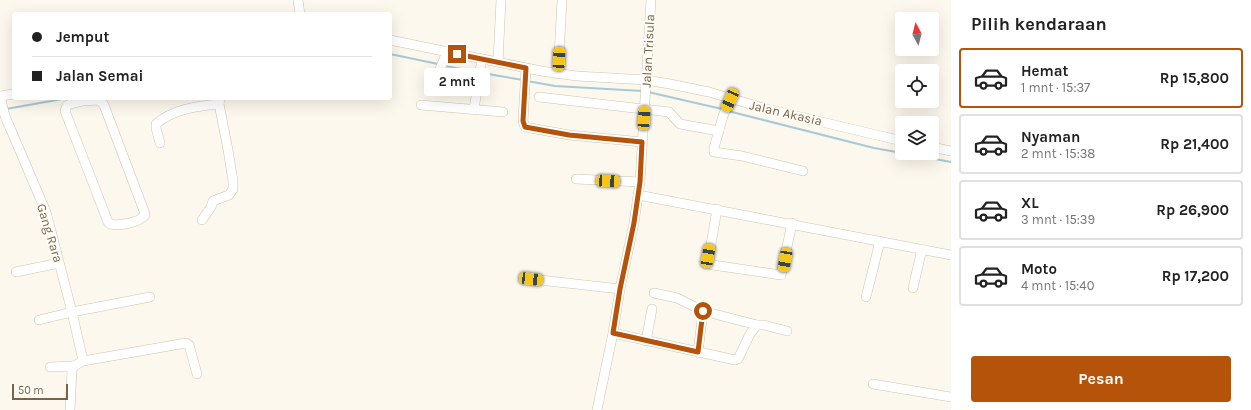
<!DOCTYPE html>
<html lang="id">
<head>
<meta charset="utf-8">
<style>
	body { margin:0; font-family:Karla,sans-serif; background:#f6f6f6; color:#222; height:100vh; display:flex; flex-direction:column; font-size:15px; white-space:nowrap }
	* { box-sizing:border-box; margin:0 }
	p { font-size:13px; color:#767676 }
	.icon { flex:none; width:22px; height:22px; fill:none; stroke:currentColor; stroke-width:2; stroke-linecap:round; stroke-linejoin:round }
	.map { position:relative; flex:1; overflow:hidden }
	.drawer { display:flex; flex-direction:column; background:#fff; width:300px }
	.drawer>* { flex:none }
	.top-card { position:absolute; left:12px; top:12px; width:380px; height:88px; border-radius:4px; box-shadow:0 4px 16px #0002; display:grid; align-content:center; height:88px; padding:0 20px; background:#fff }
	.needle { width:26px; rotate:353deg }
	.controls { position:absolute; left:895px; top:12px; display:grid; gap:8px }
	.controls a { display:grid; place-items:center; width:44px; height:44px; border-radius:4px; background:#fff; box-shadow:0 4px 16px #0002; font-size:20px }
	.scale { position:absolute; left:12px; bottom:10px; width:56px; box-sizing:border-box; padding-left:4px; border:2px solid #77644f; border-top:0; font-size:11px; line-height:14px; white-space:nowrap; color:#77644f; -webkit-text-stroke:3px #fefcf3; paint-order:stroke }
	.end { position:absolute; width:18px; height:18px; margin:-9px; border:5px solid #b45309; background:#fff; box-shadow:0 0 0 2px #fff }
	.from { border-radius:50% }
	.bubble { position:absolute; height:28px; border-radius:4px; background:#fff; box-shadow:0 4px 16px #0002; font-size:13px; font-weight:700; line-height:28px; text-align:center }
	.car { position:absolute; width:12px; height:24px; margin:-12px -6px; border-radius:5px; box-shadow:0 0 3px 1px #0007; background:linear-gradient(#f5c518 24%,#345 0 40%,#f5c518 0 76%,#345 0 86%,#f5c518 0) }
	.top-card b { display:flex; align-items:center; gap:14px; height:38px; font-size:15px }
	.top-card b+b { border-top:1px solid #e0e0e0 }
	.top-card i { width:10px; height:10px; background:#222 }
	ul { padding:0; list-style:none }
	li { display:flex; align-items:center; gap:12px; height:60px; margin:0 8px 6px; padding:0 12px; border:2px solid #e0e0e0; border-radius:4px }
	li div { flex:1 }
	li b { display:block; font-size:15px }
	li em { font-style:normal; font-weight:700 }
	li.on { border-color:#b45309 }
	li>.icon { width:36px; height:36px; stroke-width:1.5 }
	h2 { padding:0 20px; font-size:18px; line-height:48px }
	.primary-button { display:flex; gap:8px; margin-top:auto; padding:8px 20px }
	.primary-button a { flex:1; height:46px; border-radius:4px; background:#b45309; color:#fff; font-size:16px; font-weight:700; line-height:46px; text-align:center }
	main { display:flex; flex:1; min-height:0 }
	.map>svg:first-child { display:block }
	.lines { fill:none; stroke-linecap:round; stroke-linejoin:round }
	.stream { stroke:#a8c9d7; stroke-width:2 }
	.minor-casing { stroke:#cec3b1; stroke-width:10 }
	.minor { stroke:#fff; stroke-width:9 }
	.route { stroke:#b45309; stroke-width:5 }
	.labels { text-anchor:middle; dominant-baseline:central; stroke-width:3.5; stroke-linejoin:round; paint-order:stroke }
	.street-label { font-size:13px; fill:#77644f; stroke:#fefcf3 }
</style>
</head>
<body>
<main>
<div class="map">
<svg width="951" height="410" viewBox="0 0 951 410">
	<rect width="100%" height="100%" fill="#fcf8ed"/>
	<g class="lines">
		<g class="stream">
			<polyline points="390,54 438,64"/>
			<polyline points="445,66 478,72"/>
			<polyline points="482,73 523,80"/>
			<polyline points="527,81 555,86 642,91"/>
			<polyline points="648,92 722,109"/>
			<polyline points="6,109 68,98"/>
			<polyline points="728,111 874,148 902,153"/>
			<polyline points="903,153 951,162"/>
		</g>
		<g class="minor-casing">
			<g id="minor">
				<polyline points="298,0 300,14"/>
				<polyline points="390,40 541,71 577,76 646,80 670,84 709,92 767,109 902,141"/>
				<polyline points="498,62 501,0"/>
				<polyline points="526,68 523,121 525,127 569,135 642,142"/>
				<polyline points="440,69 447,52"/>
				<polyline points="558,74 562,0"/>
				<polyline points="0,96 5,116 46,212 72,312 83,361"/>
				<polyline points="0,96 14,94"/>
				<polyline points="539,97 669,112 680,124 719,131"/>
				<path d="M83,98V101L99,100L104,105L144,211L145,215C139,223 119,226 110,224L108,222L65,111L67,105L83,101"/>
				<polyline points="730,99 723,116 714,148 714,152 742,156 803,171"/>
				<polyline points="421,105 503,112"/>
				<polyline points="474,109 482,59"/>
				<path d="M160,143L156,128V124C173,109 198,106 219,104"/>
				<polyline points="932,147 951,151"/>
				<polyline points="576,179 640,182"/>
				<polyline points="638,195 951,255"/>
				<polyline points="717,209 709,256 709,261 713,265 781,275 792,223"/>
				<polyline points="202,220 211,207 213,201 229,195 233,189 233,181 228,150 219,104 220,98"/>
				<polyline points="16,272 59,263"/>
				<polyline points="531,279 620,289"/>
				<polyline points="913,288 922,249"/>
				<polyline points="654,293 677,298 703,311 698,352"/>
				<polyline points="866,297 880,241"/>
				<polyline points="703,311 757,325"/>
				<polyline points="39,320 72,312 150,297"/>
				<polyline points="613,333 735,360 738,359 750,334 757,325 764,325 787,331"/>
				<polyline points="646,341 652,309"/>
				<polyline points="50,367 74,366"/>
				<polyline points="873,384 951,397"/>
				<polyline points="70,410 72,370 74,366 83,361 186,343 189,345 197,374"/>
				<polyline points="597,410 613,333 620,289 634,223 640,182 651,0"/>
			</g>
		</g>
		<use href="#minor" class="minor"/>
	</g>
	<g class="lines">
		<polyline class="route" points="457,54 526,68 523,121 525,127 569,135 642,142 640,182 634,223 620,289 613,333 698,352 703,311"/>
	</g>
	<g class="labels">
		<g class="street-label">
			<text transform="translate(648 51) rotate(-87)">Jalan Trisula</text>
			<text transform="translate(786 113) rotate(13)">Jalan Akasia</text>
			<text transform="translate(50 233) rotate(73)">Gang Rara</text>
		</g>
	</g>
</svg>
<div class="controls">
<a><svg class="needle" viewBox="-14 -14 28 28"><path d="M0-13l5 13h-10z" fill="#e53935"/><path d="M0 13l5-13h-10z" fill="#767676"/></svg></a>
<a><svg class="icon" aria-label="locate" viewBox="0 0 24 24"><circle cx="12" cy="12" r="6"/><path d="M12 2v4M12 18v4M2 12h4M18 12h4"/></svg></a>
<a><svg class="icon" aria-label="layers" viewBox="0 0 24 24"><path d="M12 4l9 5-9 5-9-5zM3 14l9 5 9-5"/></svg></a>
</div>
<div class="scale">50 m</div>
<i class="end from" style="left:703px;top:311px"></i>
<i class="end" style="left:457px;top:54px"></i>
<div class="bubble" style="left:424px;top:68px;width:66px">2 mnt</div>
<i class="car" style="left:559px;top:59px;rotate:3deg"></i>
<i class="car" style="left:730px;top:100px;rotate:204deg"></i>
<i class="car" style="left:644px;top:118px;rotate:3deg"></i>
<i class="car" style="left:608px;top:181px;rotate:93deg"></i>
<i class="car" style="left:708px;top:256px;rotate:10deg"></i>
<i class="car" style="left:785px;top:260px;rotate:190deg"></i>
<i class="car" style="left:531px;top:279px;rotate:97deg"></i>
<div class="top-card">
<b><i class="from"></i>Jemput</b>
<b><i></i>Jalan Semai</b>
</div>
</div>
<section class="drawer">
<h2>Pilih kendaraan</h2>
<ul>
<li class="on"><svg class="icon" aria-label="car" viewBox="0 0 24 24"><path d="M5 17H2v-5l4-1 3-4h7l3 4 3 1v5h-3M9 17h6M6 11h13"/><circle cx="7" cy="17" r="2"/><circle cx="17" cy="17" r="2"/></svg><div><b>Hemat</b><p>1 mnt · 15:37</p></div><em>Rp 15,800</em></li>
<li><svg class="icon" aria-label="car" viewBox="0 0 24 24"><path d="M5 17H2v-5l4-1 3-4h7l3 4 3 1v5h-3M9 17h6M6 11h13"/><circle cx="7" cy="17" r="2"/><circle cx="17" cy="17" r="2"/></svg><div><b>Nyaman</b><p>2 mnt · 15:38</p></div><em>Rp 21,400</em></li>
<li><svg class="icon" aria-label="car" viewBox="0 0 24 24"><path d="M5 17H2v-5l4-1 3-4h7l3 4 3 1v5h-3M9 17h6M6 11h13"/><circle cx="7" cy="17" r="2"/><circle cx="17" cy="17" r="2"/></svg><div><b>XL</b><p>3 mnt · 15:39</p></div><em>Rp 26,900</em></li>
<li><svg class="icon" aria-label="car" viewBox="0 0 24 24"><path d="M5 17H2v-5l4-1 3-4h7l3 4 3 1v5h-3M9 17h6M6 11h13"/><circle cx="7" cy="17" r="2"/><circle cx="17" cy="17" r="2"/></svg><div><b>Moto</b><p>4 mnt · 15:40</p></div><em>Rp 17,200</em></li>
</ul>
<div class="primary-button"><a>Pesan</a></div>
</section>
</main>
</body>
</html>
